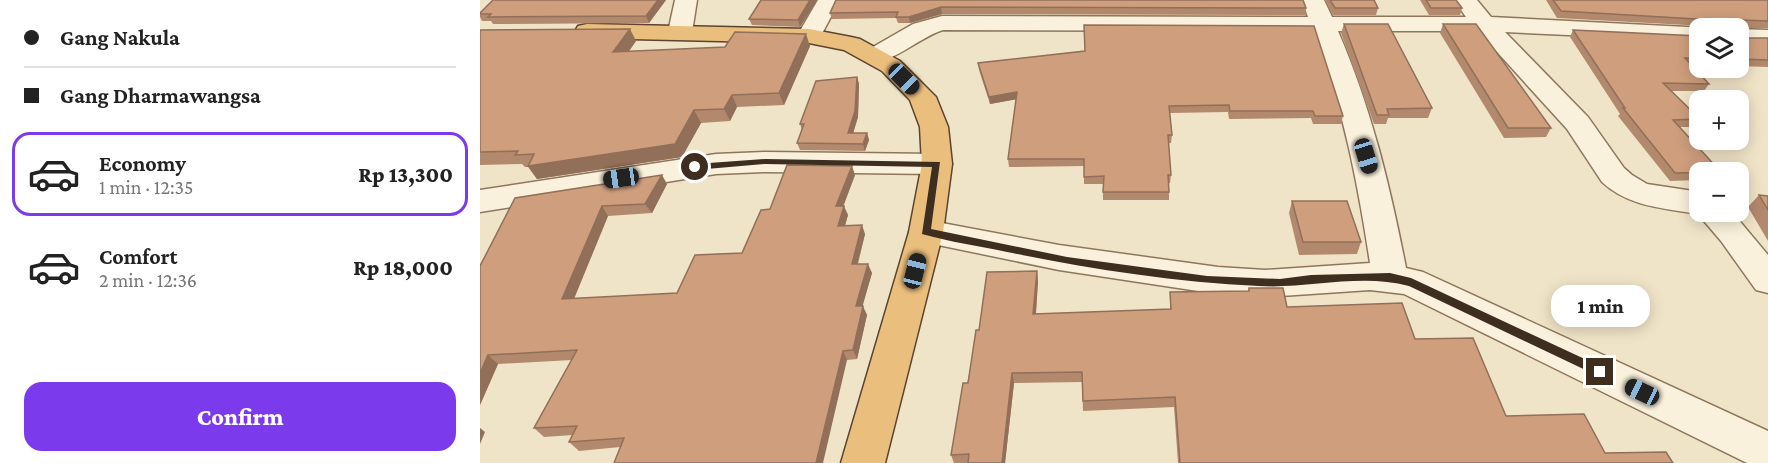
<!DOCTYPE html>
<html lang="en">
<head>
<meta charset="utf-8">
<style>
	body { margin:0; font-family:"Crimson Pro",serif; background:#f6f6f6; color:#222; height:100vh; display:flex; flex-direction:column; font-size:22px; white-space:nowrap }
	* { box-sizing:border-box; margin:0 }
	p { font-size:20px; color:#767676 }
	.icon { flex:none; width:33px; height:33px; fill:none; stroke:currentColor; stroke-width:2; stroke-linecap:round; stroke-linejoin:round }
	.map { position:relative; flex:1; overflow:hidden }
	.details { display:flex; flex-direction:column; background:#fff; width:480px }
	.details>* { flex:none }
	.top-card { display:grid; align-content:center; height:132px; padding:0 24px; background:#fff }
	.fabs { position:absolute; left:1209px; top:18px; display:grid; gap:12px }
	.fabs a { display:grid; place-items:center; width:60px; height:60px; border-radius:12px; background:#fff; box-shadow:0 3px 15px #0003; font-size:30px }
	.end { position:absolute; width:27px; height:27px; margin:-14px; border:8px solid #3d2e20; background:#fff; box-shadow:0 0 0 3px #fff }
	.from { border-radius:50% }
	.bubble { position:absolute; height:42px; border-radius:18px; background:#fff; box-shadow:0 3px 15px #0003; font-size:20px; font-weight:800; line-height:42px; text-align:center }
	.car { position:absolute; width:18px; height:36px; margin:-18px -9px; border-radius:8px; box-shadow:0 0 4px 2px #0007; background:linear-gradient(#222 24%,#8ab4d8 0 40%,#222 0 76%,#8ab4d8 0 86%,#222 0) }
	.top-card b { display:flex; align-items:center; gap:21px; height:57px; font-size:22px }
	.top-card b+b { border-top:2px solid #e0e0e0 }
	.top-card i { width:15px; height:15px; background:#222 }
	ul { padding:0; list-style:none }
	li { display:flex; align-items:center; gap:18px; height:84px; margin:0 12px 9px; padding:0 12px; border:3px solid transparent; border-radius:18px }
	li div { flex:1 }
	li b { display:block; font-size:22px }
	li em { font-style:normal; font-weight:800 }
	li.active { border-color:#7c3aed }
	li>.icon { width:54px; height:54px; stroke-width:1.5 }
	.action { display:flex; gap:12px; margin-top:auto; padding:12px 24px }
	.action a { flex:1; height:69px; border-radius:18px; background:#7c3aed; color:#fff; font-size:24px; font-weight:800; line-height:69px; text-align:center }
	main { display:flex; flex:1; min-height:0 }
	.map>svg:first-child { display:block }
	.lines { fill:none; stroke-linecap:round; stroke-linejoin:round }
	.minor-casing { stroke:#8d765c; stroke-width:3 }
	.trunk-casing { stroke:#5b4430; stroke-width:3 }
	.minor { fill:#faf1dc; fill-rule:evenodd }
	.trunk { fill:#eabe7c; fill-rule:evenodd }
	.wall { fill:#b2896c }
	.shaded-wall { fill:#916f58 }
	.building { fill:#cf9f7d; stroke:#916f58; stroke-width:1.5 }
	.route { fill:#3d2e20 }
</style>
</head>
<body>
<main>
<section class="details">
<div class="top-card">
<b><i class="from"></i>Gang Nakula</b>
<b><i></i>Gang Dharmawangsa</b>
</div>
<ul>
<li class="active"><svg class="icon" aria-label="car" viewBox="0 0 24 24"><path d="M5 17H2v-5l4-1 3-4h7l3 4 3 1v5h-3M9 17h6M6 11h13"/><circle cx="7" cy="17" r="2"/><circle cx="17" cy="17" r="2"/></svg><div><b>Economy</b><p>1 min · 12:35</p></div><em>Rp 13,300</em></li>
<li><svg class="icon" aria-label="car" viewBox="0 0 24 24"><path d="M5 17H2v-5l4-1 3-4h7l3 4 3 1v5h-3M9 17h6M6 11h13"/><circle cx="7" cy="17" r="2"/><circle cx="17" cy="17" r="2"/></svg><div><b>Comfort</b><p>2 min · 12:36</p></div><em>Rp 18,000</em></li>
</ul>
<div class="action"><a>Confirm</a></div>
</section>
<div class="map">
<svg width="1288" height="463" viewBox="0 0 1288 463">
	<rect width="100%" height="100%" fill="#f0e4c8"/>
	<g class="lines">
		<g class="minor-casing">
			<g id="minor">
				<polygon points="195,0 217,0 212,32 209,37 200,39 191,37 188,32"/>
				<polygon points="338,0 360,0 338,41 329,43 320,41 317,36"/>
				<path d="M822,0H844L852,17H986L974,0H997L1011,17L1227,28H1220V41L1025,32L1108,117L1144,168L1152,175L1167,184L1220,192V212H1252L1288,255V293L1276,290L1241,241L1218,214C1183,208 1149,207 1122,182L1087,129L998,31H858C891,107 910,186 926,268L943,272L1288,431V463H1267L924,294L890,290L785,297L738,294L579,270L434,240L429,232L434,224L446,220L579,245L738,267L785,270L890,263C878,184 863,106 834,31L463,30C439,37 410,67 386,61L382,56L386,51L433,24L462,16L828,17Z"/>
				<polygon points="1258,29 1288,30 1288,44 1258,43"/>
				<polygon points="285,152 457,154 468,157 472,164 468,171 457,174 285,172 236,174 0,212 0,190 236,154"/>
			</g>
		</g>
		<g class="trunk-casing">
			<polygon id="trunk" points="107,24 329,29 371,37 380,39 420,61 456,97 468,127 472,164 463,232 405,463 361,463 429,232 442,164 440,127 430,100 402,71 364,50 329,43 107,38 98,36 95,31 98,26"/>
		</g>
		<use href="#minor" class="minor"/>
		<use href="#trunk" class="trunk"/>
	</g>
	<g class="wall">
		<polygon points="13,0 186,0 169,23 13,24 11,21 2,21 0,17 0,13"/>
		<polygon points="281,0 337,0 320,27 272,25 269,19"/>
		<polygon points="356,0 826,8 825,15 462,14 430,23 418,23 416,18 352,19 350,13"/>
		<polygon points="845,0 894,0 898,8 896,15 853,15"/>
		<polygon points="940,0 976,0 982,8 980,15 949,15"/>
		<polygon points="1066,0 1288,0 1288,28 1261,28 1261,38 1288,38 1288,67 1258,66 1258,28 1223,28 1225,26 1077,18"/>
		<polygon points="864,24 952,108 948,118 908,118 906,124 894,124 861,33"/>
		<polygon points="963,24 1071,128 1066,137 1024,138 960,33"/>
		<polygon points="0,30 156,41 149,51 330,46 304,105 257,107 250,121 221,123 202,157 57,179 48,167 45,167 42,164 0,165"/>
		<polygon points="1093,30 1220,36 1220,65 1212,65 1229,84 1224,91 1191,91 1220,119 1220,120 1215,127 1199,127 1241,172 1220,172 1220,180 1190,181 1138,116 1140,114 1090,37"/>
		<polygon points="605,51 863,116 861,124 833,124 831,118 749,119 748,112 690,113 692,135 691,143 688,143 691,175 690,183 689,183 689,200 623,200 623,184 604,184 604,166 529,167 528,159 536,99 510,104 499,70 498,63"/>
		<polygon points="377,77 379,84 378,117 373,133 387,133 389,140 385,151 320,150 317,143 322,130 320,124"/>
		<polygon points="375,175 363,206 368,215 365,226 385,234 378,264 392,273 382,306 387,315 377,359 367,360 140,447 99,451 89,442 93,435 64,437 54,428 92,360 18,364 0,405 35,198 187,184 172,213 128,216 94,299 197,293 262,253 290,209"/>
		<polygon points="1279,195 1288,196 1288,241 1268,207"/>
		<polygon points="812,201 881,242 877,254 819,255 809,213"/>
		<polygon points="557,271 558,281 556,314 690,309 690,292 768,291 769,288 807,307 935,339 1026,416 1125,453 1193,463 698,463 694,407 603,411 602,382 534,383 525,463 474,463 471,455 499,330"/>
	</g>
	<g class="shaded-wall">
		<polygon points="178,0 186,0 169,23 166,16"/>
		<polygon points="330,0 337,0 320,27 318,20"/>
		<polygon points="461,7 462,14 430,23 429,17"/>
		<polygon points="150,29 156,41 140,64 133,52"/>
		<polygon points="326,34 330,46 304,105 299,93"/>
		<polygon points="377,77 379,84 378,117 371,140 368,133"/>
		<polygon points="537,92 538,99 510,104 509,97"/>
		<polygon points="252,95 257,107 250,121 244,109"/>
		<polygon points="214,110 221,123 202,157 57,179 48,166"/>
		<polygon points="387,133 389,140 385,151 383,144"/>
		<polygon points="372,166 375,175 360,215 356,206"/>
		<polygon points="182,175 187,184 172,213 165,204"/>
		<polygon points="122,206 128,216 90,308 82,299"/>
		<polygon points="364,206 368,215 362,235 358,226"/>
		<polygon points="382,225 385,234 375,273 372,264"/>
		<polygon points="388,264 392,273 380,315 376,306"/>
		<polygon points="557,271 558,281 555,325 553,314"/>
		<polygon points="383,306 387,315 377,359 373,350"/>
		<polygon points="363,351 367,360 343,463 336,463"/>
		<polygon points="8,355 18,364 0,405 0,373"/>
		<polygon points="532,373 534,383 525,463 522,463"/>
		<polygon points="0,428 5,432 0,444"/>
	</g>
	<g class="building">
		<polygon points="13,0 178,0 166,16 8,17 11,14 0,14 0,13"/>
		<polygon points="281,0 330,0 318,20 269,19"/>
		<polygon points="356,0 823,0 826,8 461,7 429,17 416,17 418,12 350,13"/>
		<polygon points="850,0 894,0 898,8 855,8"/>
		<polygon points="946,0 976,0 982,8 951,8"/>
		<polygon points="1073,0 1288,0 1288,21 1261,20 1261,38 1288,38 1288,60 1258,59 1258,28 1227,28 1227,23 1233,23 1233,20 1081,11"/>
		<polygon points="864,24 908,24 952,108 907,109 909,115 897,115"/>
		<polygon points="963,24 996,24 1071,128 1028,128"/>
		<polygon points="604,25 834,26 863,116 835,116 833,111 750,111 749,105 689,106 692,135 688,135 691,175 688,175 689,192 623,192 624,176 604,177 604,159 528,159 537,92 509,97 498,63 605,51"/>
		<polygon points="150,29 133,52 245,47 255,32 326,34 299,93 252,95 244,109 214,110 195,144 48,166 54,154 35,155 38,151 0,152 0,30"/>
		<polygon points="1093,30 1220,36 1220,58 1205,58 1229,84 1183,83 1220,119 1193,120 1241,172 1195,173 1143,108 1145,108"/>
		<polygon points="377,77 375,111 368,133 387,133 383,144 317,143 324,124 320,124 336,81"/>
		<polygon points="307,165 372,166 356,206 364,206 358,226 382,225 372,264 388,264 376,306 383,306 373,350 363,351 336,463 134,463 144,438 89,442 97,426 54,428 97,350 8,355 0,373 0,266 35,198 182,175 165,204 122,206 82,299 197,293 215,255 262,253 281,210 290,209"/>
		<polygon points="1279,195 1288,196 1288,210"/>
		<polygon points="812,201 867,201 881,242 823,242"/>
		<polygon points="557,271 553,314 691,309 690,292 769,291 769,288 803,288 807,307 922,303 935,339 993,338 1026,416 1104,414 1125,453 1186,452 1193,463 700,463 695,397 603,401 602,372 532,373 522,463 488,463 489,454 471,455 483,383 488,383 496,330 499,330 507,272"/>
	</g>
	<path class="route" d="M285,159L460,162L451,229L587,257L727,276L800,279L831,275L910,273L931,278L1124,368L1126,372L1124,375H1116L929,286C880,273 828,289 779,286C694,282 610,269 527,252C499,246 470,242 442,234L452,167L285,164L215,170L210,167L215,164Z"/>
</svg>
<div class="fabs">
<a><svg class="icon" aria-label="layers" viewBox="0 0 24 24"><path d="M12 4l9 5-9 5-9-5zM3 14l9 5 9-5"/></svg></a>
<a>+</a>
<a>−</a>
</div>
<i class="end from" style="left:215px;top:167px"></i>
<i class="end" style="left:1120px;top:372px"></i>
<div class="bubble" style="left:1071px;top:285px;width:99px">1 min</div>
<i class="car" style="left:424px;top:79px;rotate:135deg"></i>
<i class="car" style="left:886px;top:156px;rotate:163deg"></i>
<i class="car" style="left:141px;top:178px;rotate:262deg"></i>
<i class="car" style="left:435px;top:271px;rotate:14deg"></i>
<i class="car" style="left:1162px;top:392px;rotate:295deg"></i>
</div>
</main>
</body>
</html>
